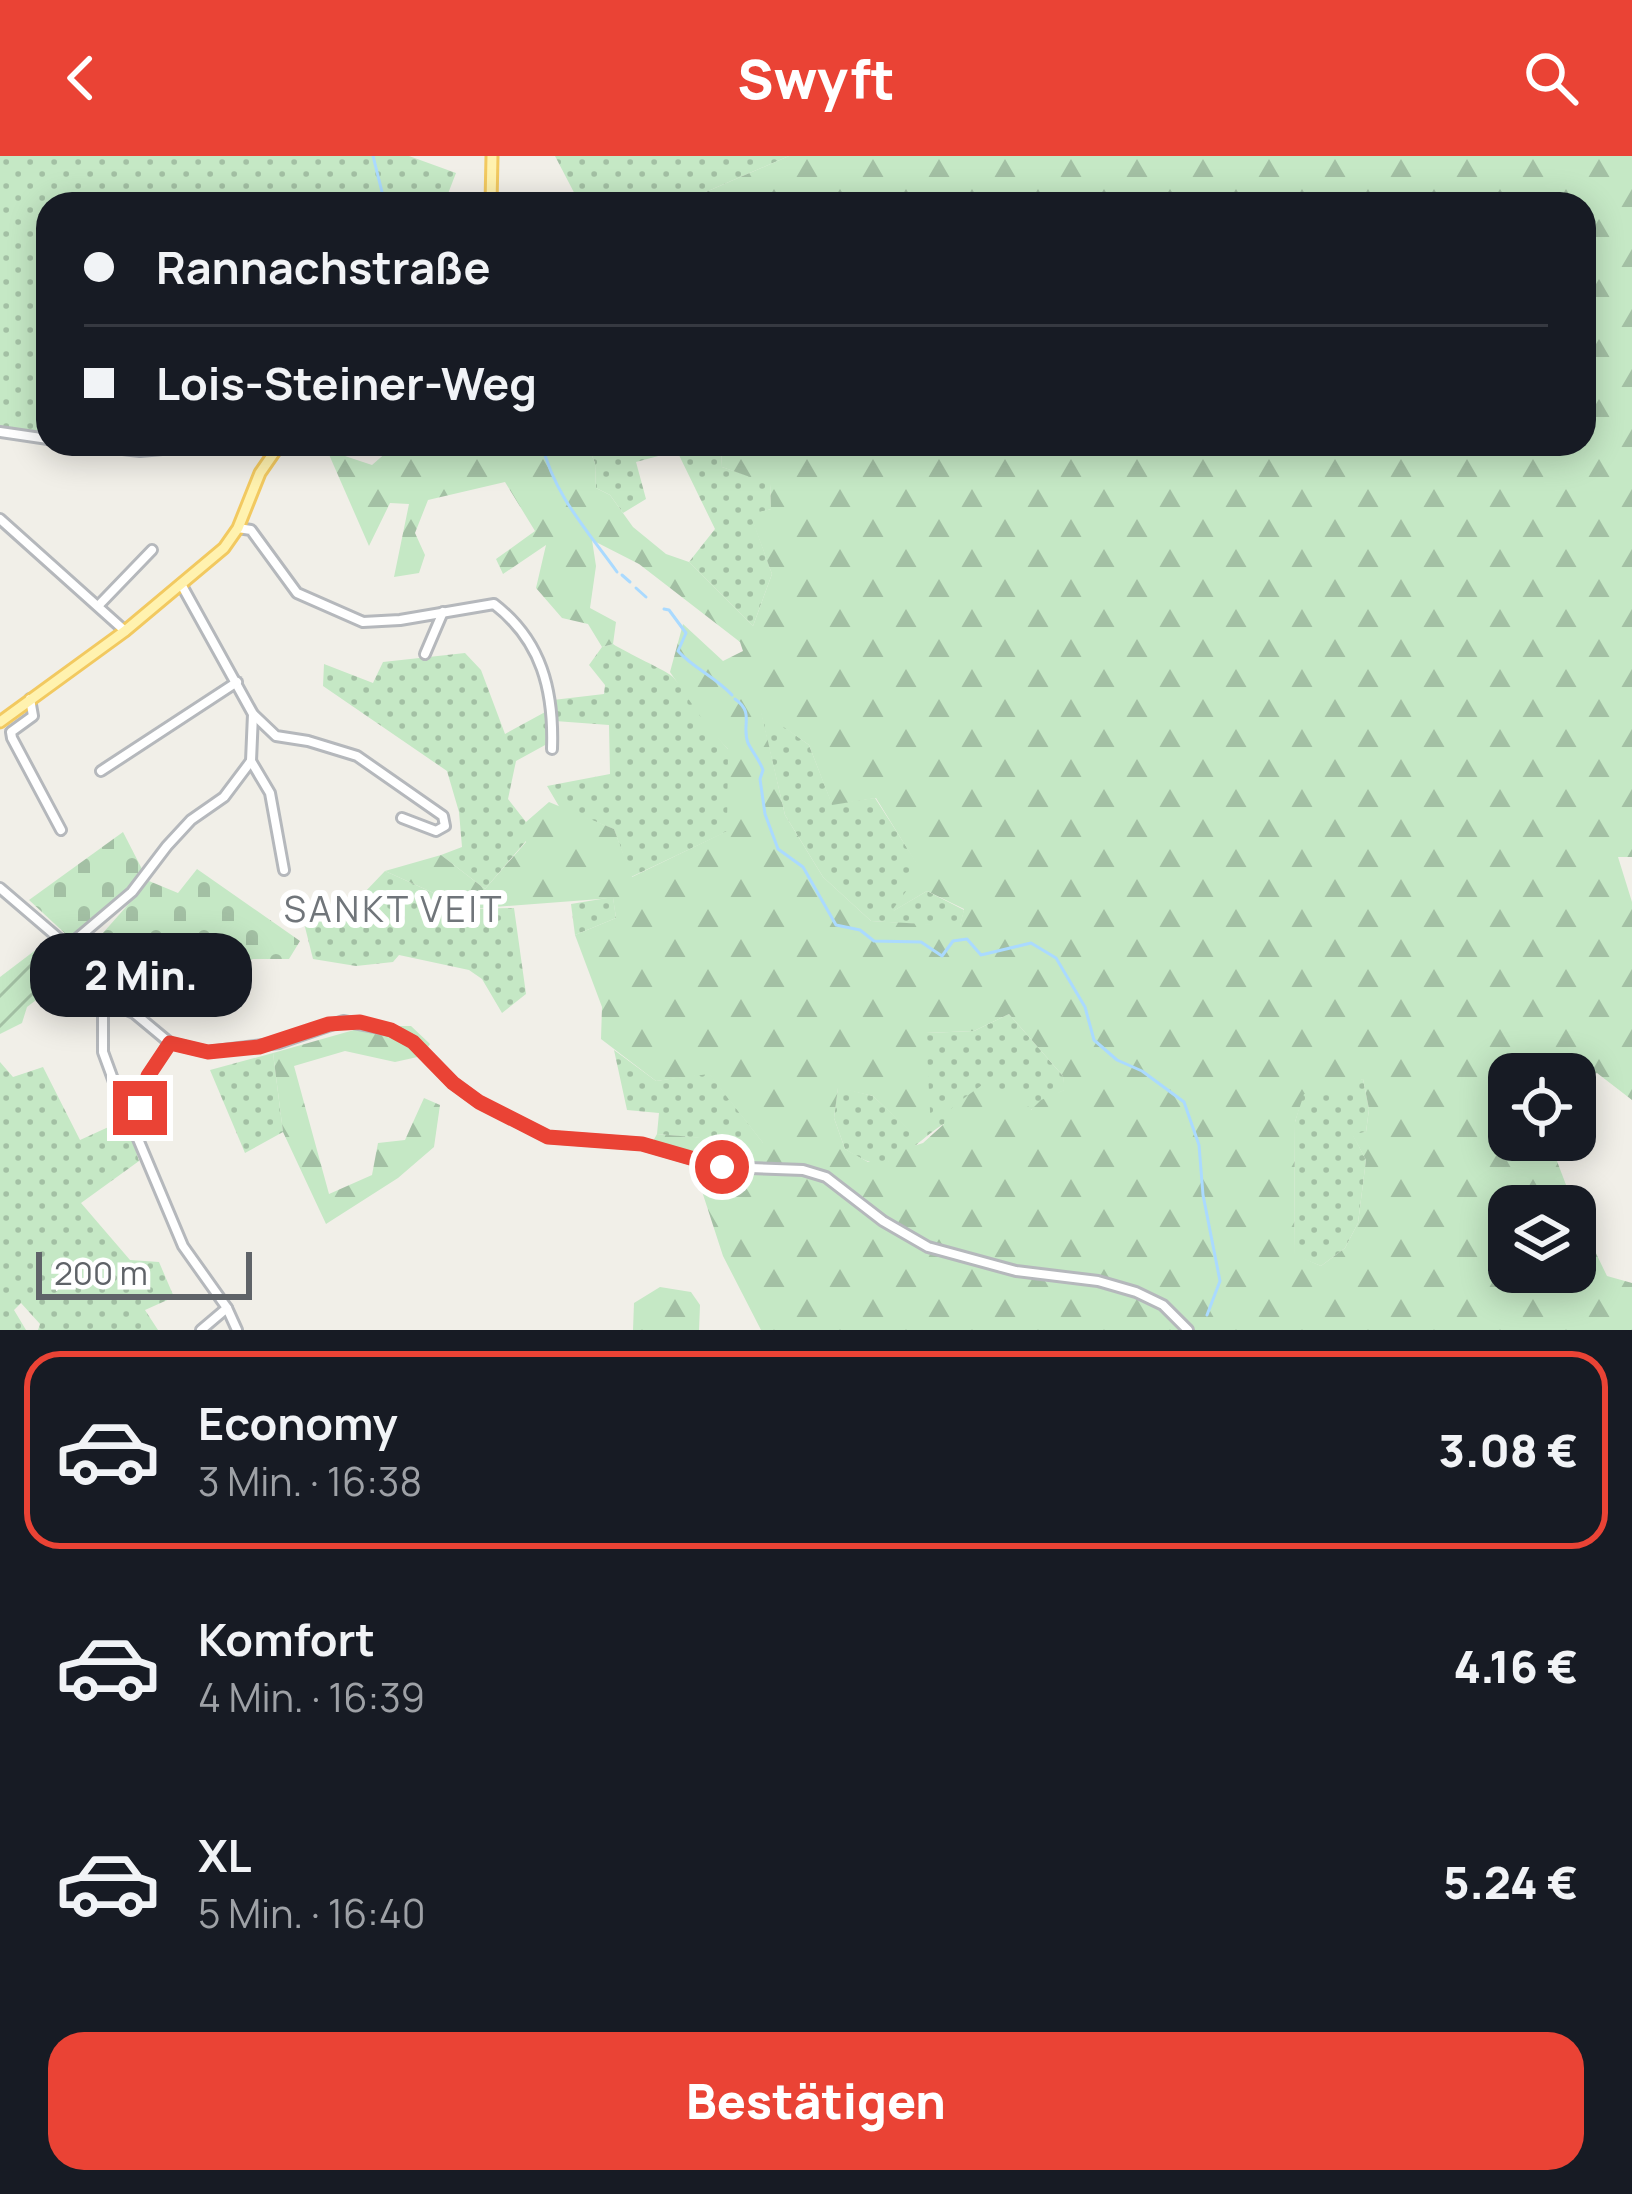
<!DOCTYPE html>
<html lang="de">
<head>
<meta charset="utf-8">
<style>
	body { margin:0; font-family:Manrope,sans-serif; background:#242831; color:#f1f3f6; height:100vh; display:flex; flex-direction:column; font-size:45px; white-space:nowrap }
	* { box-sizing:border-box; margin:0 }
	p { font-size:39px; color:#9ea1a6 }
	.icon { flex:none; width:66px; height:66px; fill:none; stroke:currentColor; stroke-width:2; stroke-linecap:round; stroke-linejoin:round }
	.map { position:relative; height:1174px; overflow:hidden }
	.drawer { display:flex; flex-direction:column; background:#171b24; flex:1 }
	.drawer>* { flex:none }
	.top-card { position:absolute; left:36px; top:36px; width:1560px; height:264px; border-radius:36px; box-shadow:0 6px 30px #0003; display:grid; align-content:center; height:264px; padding:0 48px; background:#171b24 }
	.tools { position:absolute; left:1488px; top:897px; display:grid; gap:24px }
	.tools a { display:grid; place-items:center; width:108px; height:108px; border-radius:24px; background:#171b24; box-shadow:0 6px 30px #0003; font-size:60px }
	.scale { position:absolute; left:36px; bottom:30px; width:216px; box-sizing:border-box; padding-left:12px; border:6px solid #5f6368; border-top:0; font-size:33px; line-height:42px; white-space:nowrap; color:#5f6368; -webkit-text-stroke:9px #fff; paint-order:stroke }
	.end { position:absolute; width:54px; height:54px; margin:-27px; border:15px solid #ea4335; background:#fff; box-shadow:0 0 0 6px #fff }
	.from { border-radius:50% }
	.bubble { position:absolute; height:84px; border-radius:36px; background:#171b24; box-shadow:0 6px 30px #0003; font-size:39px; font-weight:800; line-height:84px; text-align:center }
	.top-card b { display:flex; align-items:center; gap:42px; height:114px; font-size:45px }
	.top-card b+b { border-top:3px solid #363941 }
	.top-card i { width:30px; height:30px; background:#f1f3f6 }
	ul { padding:21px 0 0; list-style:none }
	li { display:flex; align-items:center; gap:36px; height:198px; margin:0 24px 18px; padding:0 24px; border:6px solid transparent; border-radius:36px }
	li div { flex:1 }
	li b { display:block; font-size:45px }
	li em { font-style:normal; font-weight:800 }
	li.active { border-color:#ea4335 }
	li>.icon { width:108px; height:108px; stroke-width:1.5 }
	.button { display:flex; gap:24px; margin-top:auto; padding:24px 48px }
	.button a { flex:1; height:138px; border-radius:36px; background:#ea4335; color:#fff; font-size:48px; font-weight:800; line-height:138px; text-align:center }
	header { display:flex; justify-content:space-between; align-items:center; height:156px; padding:0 48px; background:#ea4335; color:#fff; font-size:54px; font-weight:800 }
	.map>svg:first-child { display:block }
	.grass { fill:url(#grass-dots) }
	.forest { fill:url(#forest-firs); fill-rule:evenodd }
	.cemetery { fill:url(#cemetery-stones) }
	.garden { fill:url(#garden-furrows) }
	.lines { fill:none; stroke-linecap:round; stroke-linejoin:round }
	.stream { stroke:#aadaff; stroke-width:3 }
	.minor-casing { stroke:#b5b8bc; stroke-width:14 }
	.major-casing { stroke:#f2c960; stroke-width:15 }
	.minor { stroke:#fff; stroke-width:8 }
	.major { stroke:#fff2af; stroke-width:9 }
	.route { stroke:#ea4335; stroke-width:15 }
	.labels { text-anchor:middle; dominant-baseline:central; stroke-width:12; stroke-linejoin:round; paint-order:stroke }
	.neighbourhood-label { font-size:36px; letter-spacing:3px; fill:#70757a; stroke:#fff }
</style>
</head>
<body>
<header><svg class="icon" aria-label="back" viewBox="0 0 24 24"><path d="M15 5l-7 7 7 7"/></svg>Swyft<svg class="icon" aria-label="search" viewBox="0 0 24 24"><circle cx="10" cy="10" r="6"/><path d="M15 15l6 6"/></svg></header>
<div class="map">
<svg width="1632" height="1174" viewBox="0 0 1632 1174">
	<defs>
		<pattern id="grass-dots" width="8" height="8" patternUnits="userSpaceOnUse" patternTransform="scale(3)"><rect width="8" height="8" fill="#c5e8c5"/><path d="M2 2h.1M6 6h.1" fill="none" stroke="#a3c0a4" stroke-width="1.8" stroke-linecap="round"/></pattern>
		<pattern id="forest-firs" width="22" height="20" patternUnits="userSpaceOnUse" patternTransform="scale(3)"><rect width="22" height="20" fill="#c5e8c5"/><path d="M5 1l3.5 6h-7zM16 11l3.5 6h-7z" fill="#a3c0a4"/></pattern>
		<pattern id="cemetery-stones" width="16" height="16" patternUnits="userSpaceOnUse" patternTransform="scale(3)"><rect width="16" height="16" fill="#c5e8c5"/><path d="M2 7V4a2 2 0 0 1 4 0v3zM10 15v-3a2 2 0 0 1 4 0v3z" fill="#a3c0a4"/></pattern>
		<pattern id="garden-furrows" width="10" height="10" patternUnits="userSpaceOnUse" patternTransform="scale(3)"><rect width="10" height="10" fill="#c5e8c5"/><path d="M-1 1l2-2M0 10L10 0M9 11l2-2" fill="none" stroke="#a3c0a4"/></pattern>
	</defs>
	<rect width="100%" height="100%" fill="#f1efe8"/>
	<g class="grass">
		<polygon points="0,0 409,0 456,17 444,48 48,48 48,280 0,270"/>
		<polygon points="555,0 789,0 678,48 580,48"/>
		<polygon points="587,288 721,288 722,311 770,327 771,353 751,359 772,418 753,470 689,406 715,373 677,295 636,306 646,343 623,357 610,339 596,332 595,307"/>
		<path d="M613,488C625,496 669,516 673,521C694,544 707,571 728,593V675L631,721L614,673L560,652L547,630L610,618L609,569L555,565L553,544L604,538L605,529L589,509L602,491Z"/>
		<polygon points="465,497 481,514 505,578 547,555 547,588 516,605 508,643 526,666 526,685 485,733 441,699 462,691 459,656 447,615 323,530 324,508 373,527 383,506"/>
		<polygon points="760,553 809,589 832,648 875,642 922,715 893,755 927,735 964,754 960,771 871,765 823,721 785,659"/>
		<polygon points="385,715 469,753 514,752 526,838 502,857 482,823 469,814 399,799 393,806 356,810 313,803 301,755 363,738"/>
		<polygon points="613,741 616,762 575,779 571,748"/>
		<path d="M1009,858L1063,920L1065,934C1051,939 1037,953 1025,956C1000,962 963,956 942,969C924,980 909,999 888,1006C872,1011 858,1001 845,993L834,962L838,931L873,940L917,981L926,877L974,875Z"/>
		<polygon points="614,894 656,925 709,917 764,988 657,978 659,957 627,954"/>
		<polygon points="273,897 283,976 245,997 210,914"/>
		<polygon points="0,906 13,921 43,911 80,984 126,963 139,1005 81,1047 130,1104 159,1106 174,1141 145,1154 158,1174 38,1174 40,1168 21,1147 14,1154 26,1174 0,1174"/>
		<polygon points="1363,923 1369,953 1366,976 1353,979 1366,1004 1358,1067 1345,1092 1321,1110 1294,1099 1295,966 1303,938"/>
	</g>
	<g class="forest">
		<path d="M789,0H1632V701H1618L1632,746V944L1597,917L1575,926V918H1509V984H1549L1574,1050H1509V1116H1575V1054L1607,1120L1632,1127V1174H761L723,1100L698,1023V1009L647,996L657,978L763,987L709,918L656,925L601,883L602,851L575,779L616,762L613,742L469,753L385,715L441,699L485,733L526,686V666L549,646L614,673L632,721L727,675L728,593L709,573L670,516L683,468L723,505L743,495L740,486L639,408L592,384L596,410L590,452L616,466L613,488L602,491L588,468L562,462L536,432L546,389L503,418L496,403L535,375L505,326L428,344L415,377L425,399L419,417L394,421L409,348L390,347L369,390L327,294L372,309L396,288H587L595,307L596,332L610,339L633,371L666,398L689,406L753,470L772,418L750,358L771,353L770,328L722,311L721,288H1584V48H678ZM761,555L809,589L832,649L876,642L921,715L890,757L927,735L964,753L960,770L871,765L823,721L785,659ZM1009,858L1063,920L1064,934L1041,944L1031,954L1020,940L982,929L956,948L945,959L944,968L923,987L892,997L888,1006H868L845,993L834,962L838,932L873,940L917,982L931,974L926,877L974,875ZM1363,923L1369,953L1366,976L1352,978L1366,1004L1358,1067L1345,1092L1321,1110L1294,1098L1295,966L1304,938H1329Z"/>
		<polygon points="368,870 411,870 430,888 422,900 395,906 345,895 294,910 329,1038 372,1019 378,987 405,984 424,942 440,949 434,991 398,1022 326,1068 283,976 273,897"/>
		<polygon points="660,1131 691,1136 700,1149 699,1174 633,1174 634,1147"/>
	</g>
	<g class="cemetery">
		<polygon points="123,676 144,717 71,783 29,744"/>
		<polygon points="197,713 300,785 289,803 253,803 223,817 201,821 202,812 156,794 146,818 138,815 144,792 132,778 94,787 149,725 178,737"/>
	</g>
	<polygon class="garden" points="50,783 75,814 27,851 22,867 0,878 0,821"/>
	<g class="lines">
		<g class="stream">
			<polyline points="373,0 385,48"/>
			<path d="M542,288C554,339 587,374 617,416"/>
			<polyline points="622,419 630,426"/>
			<polyline points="636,432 646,441"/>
			<path d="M664,453L669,454L686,477L678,495C693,512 714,520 732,539"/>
			<path d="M735,543C755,557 741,569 748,587C753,597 759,603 763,614L760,623L765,658L778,693L803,711L836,769L860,774L874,785L921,786L942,800L953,785L967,783L981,799L1031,787L1056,802L1085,851L1094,884L1117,904L1142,915L1184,946L1199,989L1203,1039L1220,1125L1207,1159"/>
		</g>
		<g class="minor-casing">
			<g id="minor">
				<polyline points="0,276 48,283"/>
				<polyline points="80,288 140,295 218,288"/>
				<polyline points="0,363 125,475"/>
				<path d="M238,372L251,374L297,437L363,466L400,464L494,448C542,485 554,535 552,593"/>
				<polyline points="99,449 152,394"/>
				<polyline points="425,498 443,456"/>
				<polyline points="30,543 33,560 11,576 12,582 61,674"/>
				<polyline points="254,559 276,580 308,585 357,600 443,660 445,670 436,675 402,662"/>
				<polyline points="251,605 270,637 284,714"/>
				<polyline points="101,615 237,526"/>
				<polyline points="0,732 63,786 97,839"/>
				<polyline points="67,791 132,736 167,690 191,664 224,641 251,605 253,558 181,428"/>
				<polyline points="100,842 134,857 170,887 208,896 279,887 343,865 391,874 413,886 453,927 479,946 548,981 642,988 721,1011 803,1014 826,1021 883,1065 928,1091 1016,1115 1098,1125 1136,1136 1163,1149 1188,1174"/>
				<polyline points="103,845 103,896 114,926 183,1090 227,1152 237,1174"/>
				<polyline points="131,964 140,953 148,920 170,887"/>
				<polyline points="201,1174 227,1152"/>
			</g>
		</g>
		<g class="major-casing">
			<g id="major">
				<polyline points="491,48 492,0"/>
				<polyline points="0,566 125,475 224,392 238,372 260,317 280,288"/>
			</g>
		</g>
		<use href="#minor" class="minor"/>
		<use href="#major" class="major"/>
	</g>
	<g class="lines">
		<polyline class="route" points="140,952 148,920 170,887 208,896 259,891 329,868 360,866 391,874 413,886 453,927 479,946 548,981 642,988 722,1011"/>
	</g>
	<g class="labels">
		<g class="neighbourhood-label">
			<text x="394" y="752">SANKT VEIT</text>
		</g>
	</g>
</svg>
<div class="tools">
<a><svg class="icon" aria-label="locate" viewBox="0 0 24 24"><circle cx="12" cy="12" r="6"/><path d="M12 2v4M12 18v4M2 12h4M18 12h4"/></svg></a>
<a><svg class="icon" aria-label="layers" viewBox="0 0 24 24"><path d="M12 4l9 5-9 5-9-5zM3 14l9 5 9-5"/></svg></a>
</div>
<div class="scale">200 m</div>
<i class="end from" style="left:722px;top:1011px"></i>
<i class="end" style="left:140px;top:952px"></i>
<div class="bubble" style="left:30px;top:777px;width:222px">2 Min.</div>
<div class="top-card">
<b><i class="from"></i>Rannachstraße</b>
<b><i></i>Lois-Steiner-Weg</b>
</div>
</div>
<section class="drawer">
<ul>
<li class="active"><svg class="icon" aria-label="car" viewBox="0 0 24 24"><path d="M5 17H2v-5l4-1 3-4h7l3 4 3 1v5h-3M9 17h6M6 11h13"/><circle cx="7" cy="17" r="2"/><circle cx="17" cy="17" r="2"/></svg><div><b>Economy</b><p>3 Min. · 16:38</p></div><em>3.08 €</em></li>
<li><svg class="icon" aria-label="car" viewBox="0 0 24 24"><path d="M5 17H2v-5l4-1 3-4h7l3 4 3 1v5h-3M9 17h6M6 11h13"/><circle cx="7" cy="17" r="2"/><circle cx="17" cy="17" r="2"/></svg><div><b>Komfort</b><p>4 Min. · 16:39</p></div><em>4.16 €</em></li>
<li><svg class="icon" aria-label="car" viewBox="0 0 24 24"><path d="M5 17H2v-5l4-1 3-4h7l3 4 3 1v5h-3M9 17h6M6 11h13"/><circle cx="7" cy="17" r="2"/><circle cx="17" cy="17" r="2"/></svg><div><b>XL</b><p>5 Min. · 16:40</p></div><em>5.24 €</em></li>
</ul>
<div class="button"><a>Bestätigen</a></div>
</section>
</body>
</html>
